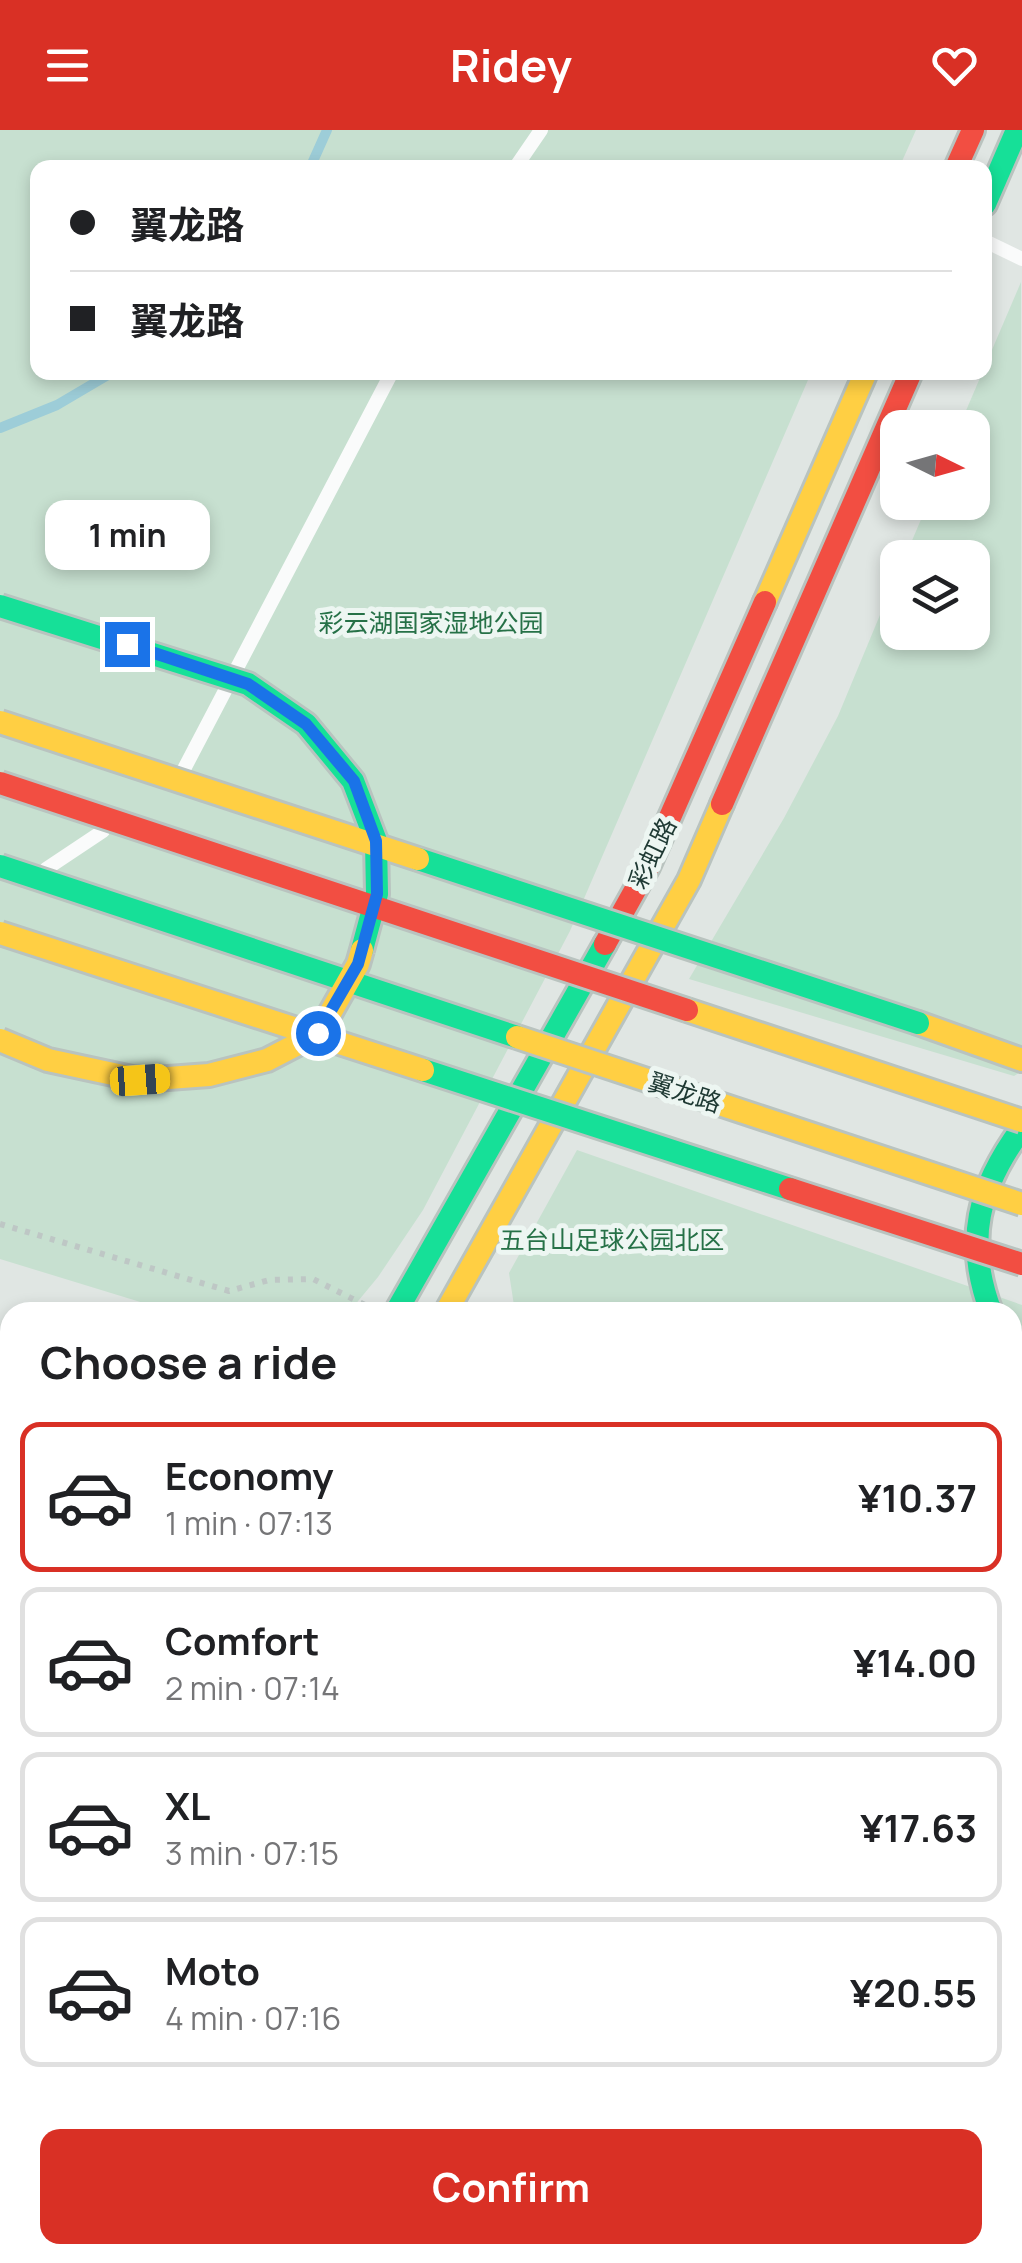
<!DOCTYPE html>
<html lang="en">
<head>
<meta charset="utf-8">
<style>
	body { margin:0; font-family:Manrope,"Noto Sans SC",sans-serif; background:#f2f2f2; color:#202124; height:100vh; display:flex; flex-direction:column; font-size:38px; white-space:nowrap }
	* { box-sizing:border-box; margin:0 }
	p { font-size:32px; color:#757577 }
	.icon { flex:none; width:55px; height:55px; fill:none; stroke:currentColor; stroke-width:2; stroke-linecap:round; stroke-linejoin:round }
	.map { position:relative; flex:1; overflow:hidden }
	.details { position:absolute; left:0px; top:1172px; width:1022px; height:962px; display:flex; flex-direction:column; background:#fff; border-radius:30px 30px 0 0; box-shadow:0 5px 15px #0003 }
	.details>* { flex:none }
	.guide { position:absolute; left:30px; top:30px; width:962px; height:220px; border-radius:20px; box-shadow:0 5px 15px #0003; display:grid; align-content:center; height:220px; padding:0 40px; background:#fff }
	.needle { width:65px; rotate:95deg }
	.buttons { position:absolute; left:880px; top:280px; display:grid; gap:20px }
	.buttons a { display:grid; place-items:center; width:110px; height:110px; border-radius:20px; background:#fff; box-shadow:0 5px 15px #0003; font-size:50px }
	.end { position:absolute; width:45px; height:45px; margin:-22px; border:12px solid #1a73e8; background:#fff; box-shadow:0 0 0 5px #fff }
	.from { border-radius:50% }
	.bubble { position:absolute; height:70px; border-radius:20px; background:#fff; box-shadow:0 5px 15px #0003; font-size:32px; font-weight:700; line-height:70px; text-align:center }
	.car { position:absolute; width:30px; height:60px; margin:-30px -15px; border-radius:12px; box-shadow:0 0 8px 2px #0007; background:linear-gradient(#f5c518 24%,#345 0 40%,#f5c518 0 76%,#345 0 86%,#f5c518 0) }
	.guide b { display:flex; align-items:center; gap:35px; height:95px; font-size:38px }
	.guide b+b { border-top:2px solid #e0e0e0 }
	.guide i { width:25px; height:25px; background:#202124 }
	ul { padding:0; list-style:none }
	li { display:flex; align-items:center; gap:30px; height:150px; margin:0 20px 15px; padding:0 20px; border:5px solid #e0e0e0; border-radius:20px }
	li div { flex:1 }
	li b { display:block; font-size:38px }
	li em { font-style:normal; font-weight:700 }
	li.on { border-color:#d93025 }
	li>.icon { width:90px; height:90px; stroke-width:1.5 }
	h2 { padding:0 40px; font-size:45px; line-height:120px }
	.action { display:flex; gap:20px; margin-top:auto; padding:20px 40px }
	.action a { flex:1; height:115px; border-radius:20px; background:#d93025; color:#fff; font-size:40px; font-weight:700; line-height:115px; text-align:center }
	header { display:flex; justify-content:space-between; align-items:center; height:130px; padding:0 40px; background:#d93025; color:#fff; font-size:45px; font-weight:700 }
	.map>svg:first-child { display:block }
	.built { fill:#cdd8d3 }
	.green { fill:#c7e0d0 }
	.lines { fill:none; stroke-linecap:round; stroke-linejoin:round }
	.stream { stroke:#9dcdd8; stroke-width:10 }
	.building { fill:#c7cdcb; stroke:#c9cfcc; stroke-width:2.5 }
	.fast-casing { stroke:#b9c3bf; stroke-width:28 }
	.slow-casing { stroke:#b9c3bf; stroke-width:28 }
	.jam-casing { stroke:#b9c3bf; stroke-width:28 }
	.path { stroke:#bec7c5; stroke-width:6; stroke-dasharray:5 8; stroke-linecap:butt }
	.lane { stroke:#fafbfb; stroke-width:14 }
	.street { stroke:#fafbfb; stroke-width:28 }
	.fast { stroke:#16e098; stroke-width:22 }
	.slow { stroke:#ffcf43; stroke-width:22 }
	.jam { stroke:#f24e42; stroke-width:22 }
	.fast-bridge-casing { stroke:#b9c3bf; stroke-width:28; stroke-linecap:butt }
	.slow-bridge-casing { stroke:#b9c3bf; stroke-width:28; stroke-linecap:butt }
	.jam-bridge-casing { stroke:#b9c3bf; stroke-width:28; stroke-linecap:butt }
	.fast-bridge { stroke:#16e098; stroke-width:22 }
	.slow-bridge { stroke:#ffcf43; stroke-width:22 }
	.jam-bridge { stroke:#f24e42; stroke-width:22 }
	.route { stroke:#1a73e8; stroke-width:12 }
	.labels { text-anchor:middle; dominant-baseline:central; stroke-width:10; stroke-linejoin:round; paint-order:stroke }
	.park-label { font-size:25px; fill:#267147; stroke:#edf6f2 }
	.street-label { font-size:25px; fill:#1e3933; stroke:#edf6f2 }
</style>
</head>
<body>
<header><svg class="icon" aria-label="menu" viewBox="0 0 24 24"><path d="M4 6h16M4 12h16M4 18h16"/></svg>Ridey<svg class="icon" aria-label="heart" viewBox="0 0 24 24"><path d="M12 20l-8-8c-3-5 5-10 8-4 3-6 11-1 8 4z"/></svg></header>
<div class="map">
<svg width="1022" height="2133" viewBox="0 0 1022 2133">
	<rect width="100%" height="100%" fill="#e0e6e3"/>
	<polygon class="built" points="10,1734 10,2125 144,2125 141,2133 0,2133 0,1745"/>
	<g class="green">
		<polygon points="0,0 916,0 899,38 38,38 38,242 811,243 570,801 423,1080 378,1147 349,1182 173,1182 0,1129"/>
		<polygon points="1021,152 1022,941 1014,946 689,849 784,688 838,586 897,444 898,502 972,502 972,428 905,427 928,373 972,372 972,298 959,297"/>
		<polygon points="577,1020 1022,1175 1022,1548 1012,1542 1012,1182 515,1182 509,1143"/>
	</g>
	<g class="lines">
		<g class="stream">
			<polyline points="310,38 327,0"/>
			<polyline points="0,298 57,275 113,242"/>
		</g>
	</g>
	<g class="building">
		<polygon points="10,1290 10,1499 5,1515 0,1513 0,1372 9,1344 1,1342 9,1315 3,1313"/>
		<polygon points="1012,1730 1022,1736 1022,1874 1012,1868"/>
		<polygon points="10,1813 10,1919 0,1909 0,1823"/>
		<polygon points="21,2125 141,2125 139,2133 19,2133"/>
	</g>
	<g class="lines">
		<g class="fast-casing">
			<g id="fast">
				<polyline points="985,74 1017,0"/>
				<polyline points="396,1182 605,814"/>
				<path d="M991,1182C964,1110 978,1058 1022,998"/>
				<polyline points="1012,1220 1022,1233"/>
			</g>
		</g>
		<g class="slow-casing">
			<g id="slow">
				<polyline points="765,472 866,242"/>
				<polyline points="918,893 1022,930"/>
				<polyline points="446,1182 689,750 722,674"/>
				<polyline points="0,1627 10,1616"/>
			</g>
		</g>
		<g class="jam-casing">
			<g id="jam">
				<polyline points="956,38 973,0"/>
				<polyline points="722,674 911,242"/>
				<polyline points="605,814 648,737 765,472"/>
				<polyline points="0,1690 10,1679"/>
			</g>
		</g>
		<polyline class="path" points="0,1094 229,1161 269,1150 313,1149 365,1175"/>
		<g class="lane">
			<polyline points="515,38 541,0"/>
			<polyline points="985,111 1022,129"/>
			<polyline points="183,641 392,242"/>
			<polyline points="46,739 103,701"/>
		</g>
		<polyline class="street" points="1012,1600 1022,1606"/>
		<use href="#fast" class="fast"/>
		<use href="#slow" class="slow"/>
		<use href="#jam" class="jam"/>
		<g class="fast-bridge-casing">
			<g id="fast-bridge">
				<polyline points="0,476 248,554 306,594 353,651 376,711 377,764 362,820"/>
				<polyline points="418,729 918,893"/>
				<polyline points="0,736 517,907"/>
				<polyline points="423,940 790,1059"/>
			</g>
		</g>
		<g class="slow-bridge-casing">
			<g id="slow-bridge">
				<polyline points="0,592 418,729"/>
				<polyline points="0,803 423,940"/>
				<polyline points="687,880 1022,991"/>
				<polyline points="517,907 1022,1074"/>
				<polyline points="0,910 48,930 141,950 209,945 267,930 319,903 358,834 362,820"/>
			</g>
		</g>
		<g class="jam-bridge-casing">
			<g id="jam-bridge">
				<polyline points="0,653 687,880"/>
				<polyline points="790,1059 1022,1134"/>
			</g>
		</g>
		<use href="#fast-bridge" class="fast-bridge"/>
		<use href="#slow-bridge" class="slow-bridge"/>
		<use href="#jam-bridge" class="jam-bridge"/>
	</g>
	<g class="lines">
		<polyline class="route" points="127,514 248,554 306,594 354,651 376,711 377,764 358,834 318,903"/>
	</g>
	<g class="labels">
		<g class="park-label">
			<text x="431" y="492">彩云湖国家湿地公园</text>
			<text x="612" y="1109">五台山足球公园北区</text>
		</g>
		<g class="street-label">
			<text transform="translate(652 723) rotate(-64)">彩虹路</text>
			<text transform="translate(685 962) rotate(18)">翼龙路</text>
		</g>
	</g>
</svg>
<div class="buttons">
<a><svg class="needle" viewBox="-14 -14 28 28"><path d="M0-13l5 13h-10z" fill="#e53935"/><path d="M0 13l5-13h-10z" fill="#757577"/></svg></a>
<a><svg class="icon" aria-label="layers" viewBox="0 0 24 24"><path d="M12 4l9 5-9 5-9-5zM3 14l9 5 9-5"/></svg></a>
</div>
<i class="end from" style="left:318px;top:903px"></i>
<i class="end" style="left:127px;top:514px"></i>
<div class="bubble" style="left:45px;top:370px;width:165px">1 min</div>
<i class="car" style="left:140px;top:950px;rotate:86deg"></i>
<div class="guide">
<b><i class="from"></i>翼龙路</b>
<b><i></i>翼龙路</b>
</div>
<section class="details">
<h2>Choose a ride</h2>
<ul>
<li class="on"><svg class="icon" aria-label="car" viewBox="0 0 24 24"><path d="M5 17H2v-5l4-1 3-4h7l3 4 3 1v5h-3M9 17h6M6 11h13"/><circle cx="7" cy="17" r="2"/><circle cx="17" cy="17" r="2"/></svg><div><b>Economy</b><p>1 min · 07:13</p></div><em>¥10.37</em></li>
<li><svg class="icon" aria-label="car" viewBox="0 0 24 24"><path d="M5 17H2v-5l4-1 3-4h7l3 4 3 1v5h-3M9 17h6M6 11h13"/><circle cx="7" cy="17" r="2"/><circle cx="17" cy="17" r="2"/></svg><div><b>Comfort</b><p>2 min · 07:14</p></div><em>¥14.00</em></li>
<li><svg class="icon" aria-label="car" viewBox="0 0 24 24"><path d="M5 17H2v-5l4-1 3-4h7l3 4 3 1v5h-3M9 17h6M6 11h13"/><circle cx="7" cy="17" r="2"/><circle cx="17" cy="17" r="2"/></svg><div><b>XL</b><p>3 min · 07:15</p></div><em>¥17.63</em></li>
<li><svg class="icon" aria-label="car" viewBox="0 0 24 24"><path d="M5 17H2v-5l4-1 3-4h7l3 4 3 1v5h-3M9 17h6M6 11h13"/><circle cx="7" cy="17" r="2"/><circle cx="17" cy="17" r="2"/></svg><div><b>Moto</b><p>4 min · 07:16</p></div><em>¥20.55</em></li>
</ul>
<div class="action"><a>Confirm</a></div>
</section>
</div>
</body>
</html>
